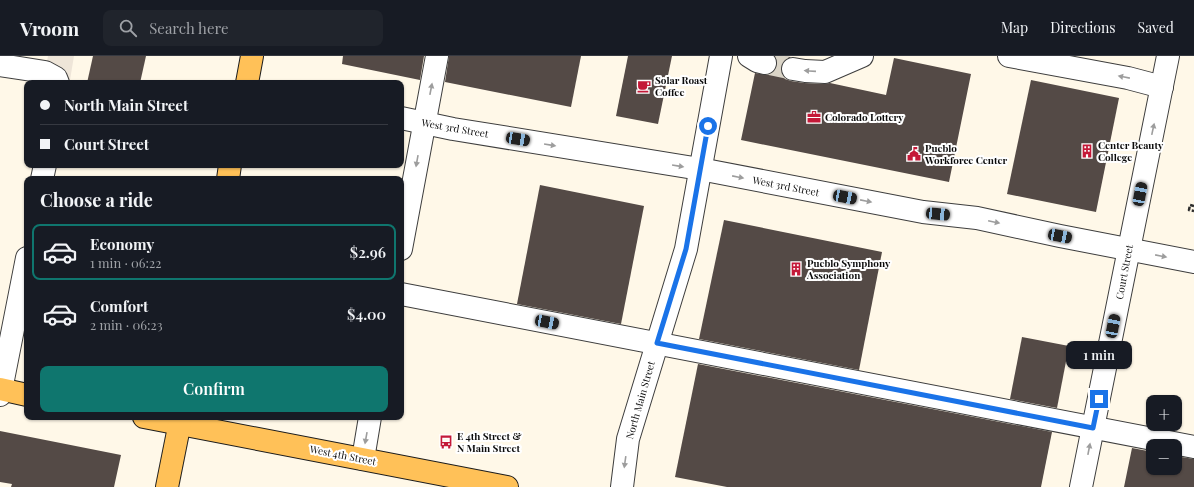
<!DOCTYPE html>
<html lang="en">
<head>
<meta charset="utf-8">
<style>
	body { margin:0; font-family:"Playfair Display",serif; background:#20242c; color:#f1f3f6; height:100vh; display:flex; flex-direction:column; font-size:15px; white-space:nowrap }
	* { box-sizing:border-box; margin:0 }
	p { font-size:13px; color:#9ea1a6 }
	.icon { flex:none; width:22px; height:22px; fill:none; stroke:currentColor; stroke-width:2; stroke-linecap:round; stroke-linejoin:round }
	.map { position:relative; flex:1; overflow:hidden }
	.sheet { position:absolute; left:24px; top:120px; width:380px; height:244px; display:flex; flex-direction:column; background:#171b24; border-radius:8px; box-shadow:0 1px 3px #0004 }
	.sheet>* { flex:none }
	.top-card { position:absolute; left:24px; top:24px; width:380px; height:88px; border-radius:8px; box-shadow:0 1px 3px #0004; display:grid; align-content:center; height:88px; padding:0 16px; background:#171b24 }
	.buttons { position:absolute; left:1146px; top:339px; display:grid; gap:8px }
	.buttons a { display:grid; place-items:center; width:36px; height:36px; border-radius:8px; background:#171b24; box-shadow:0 1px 3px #0004; font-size:20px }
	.end { position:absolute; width:18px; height:18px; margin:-9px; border:5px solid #1a73e8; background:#fff; box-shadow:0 0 0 2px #fff }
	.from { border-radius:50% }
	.bubble { position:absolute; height:28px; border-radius:8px; background:#171b24; box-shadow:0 1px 3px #0004; font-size:13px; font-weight:600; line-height:28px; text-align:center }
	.car { position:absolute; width:12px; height:24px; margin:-12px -6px; border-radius:5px; box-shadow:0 0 3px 1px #0007; background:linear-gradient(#222 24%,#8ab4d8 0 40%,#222 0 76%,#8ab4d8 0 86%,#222 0) }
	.top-card b { display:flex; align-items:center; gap:14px; height:38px; font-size:15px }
	.top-card b+b { border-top:1px solid #363941 }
	.top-card i { width:10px; height:10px; background:#f1f3f6 }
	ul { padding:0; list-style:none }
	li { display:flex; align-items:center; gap:12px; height:56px; margin:0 8px 6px; padding:0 8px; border:2px solid transparent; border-radius:8px }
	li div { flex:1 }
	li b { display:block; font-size:15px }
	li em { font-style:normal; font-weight:600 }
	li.active { border-color:#0f766e }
	li>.icon { width:36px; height:36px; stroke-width:1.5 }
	h2 { padding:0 16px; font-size:18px; line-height:48px }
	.primary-button { display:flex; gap:8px; margin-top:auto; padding:8px 16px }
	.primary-button a { flex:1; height:46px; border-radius:8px; background:#0f766e; color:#fff; font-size:16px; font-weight:600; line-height:46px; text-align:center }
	header { display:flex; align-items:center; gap:24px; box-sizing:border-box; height:56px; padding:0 20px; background:#171b24; border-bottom:1px solid #363941 }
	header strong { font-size:19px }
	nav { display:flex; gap:22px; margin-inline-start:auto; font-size:14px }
	.search { width:280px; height:36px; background:#20242c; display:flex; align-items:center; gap:10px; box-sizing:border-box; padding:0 14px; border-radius:8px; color:#9ea1a6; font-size:15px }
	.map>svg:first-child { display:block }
	.plaza { fill:#eee5d8 }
	.building { fill:#544a46 }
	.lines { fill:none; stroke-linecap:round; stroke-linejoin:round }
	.minor-tunnel { stroke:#dad4c7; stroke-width:22; stroke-dasharray:22 11; stroke-linecap:butt }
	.minor-casing { stroke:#3e3e3e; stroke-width:24 }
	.major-casing { stroke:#1c1c1c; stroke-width:24 }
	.path { stroke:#2d2d2d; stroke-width:2.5; stroke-dasharray:4 2; stroke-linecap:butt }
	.minor { stroke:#fff; stroke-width:22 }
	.major { stroke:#ffc158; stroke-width:22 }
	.oneway { fill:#9d9d9d }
	.route { stroke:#1a73e8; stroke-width:5 }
	.labels { text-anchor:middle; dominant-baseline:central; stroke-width:4; stroke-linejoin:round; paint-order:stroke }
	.poi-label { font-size:10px; font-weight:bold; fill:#0b0b0b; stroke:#fff; text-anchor:start }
	.street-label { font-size:10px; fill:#0b0b0b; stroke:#fff }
</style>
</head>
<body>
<header>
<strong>Vroom</strong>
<div class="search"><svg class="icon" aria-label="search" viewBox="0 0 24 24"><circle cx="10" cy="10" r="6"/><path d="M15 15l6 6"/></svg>Search here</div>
<nav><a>Map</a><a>Directions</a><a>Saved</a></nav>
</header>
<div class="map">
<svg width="1194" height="431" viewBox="0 0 1194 431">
	<rect width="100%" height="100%" fill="#fff8e8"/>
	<polygon class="plaza" points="48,0 74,0 70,24 56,22 45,16"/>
	<g class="building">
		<polygon points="93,0 146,0 140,27 87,27"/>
		<polygon points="343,0 424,0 420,24 342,8"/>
		<polygon points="449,0 581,0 571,51 445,26"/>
		<polygon points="628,0 672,0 658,68 616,60"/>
		<polygon points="775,0 791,1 784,5 781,11 781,18 785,23 791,25 804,27 824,28 830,27 886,39 894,2 971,18 949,126 741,84 755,17 768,19 774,16 777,10 777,4"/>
		<polygon points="1031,24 1119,42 1096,156 1007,138"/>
		<polygon points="540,129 644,150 621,268 517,248"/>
		<polygon points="724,164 882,196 859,314 699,283"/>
		<polygon points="1022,281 1069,290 1057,352 1010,343"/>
		<polygon points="698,308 1052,376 1041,431 727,431 675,421"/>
		<polygon points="0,375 121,399 114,431 11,431 12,428 0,426"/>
		<polygon points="1132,392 1153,396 1153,412 1175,412 1175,400 1194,403 1194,431 1124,431"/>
	</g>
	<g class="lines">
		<polyline class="minor-tunnel" points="765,7 793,13"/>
		<g class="minor-casing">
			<g id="minor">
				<polyline points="749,0 757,5 765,7"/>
				<polyline points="1009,0 1128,22 1162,31"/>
				<polyline points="0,9 45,16 56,22 58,27"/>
				<polyline points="793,13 805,15 825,16 862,0"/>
				<polyline points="401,62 453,73 700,113 923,156 977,162 1060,180 1194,206"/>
				<polyline points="42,123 45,109"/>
				<polyline points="401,193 437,0"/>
				<polyline points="401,238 1194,391"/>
				<polyline points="0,339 27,202"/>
				<polyline points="363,403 370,361"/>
				<polyline points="622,431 628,383 686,193 721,0"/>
				<polyline points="1081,431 1168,0"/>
			</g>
		</g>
		<g class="major-casing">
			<g id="major">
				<polyline points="247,27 252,0"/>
				<polyline points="228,123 230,109"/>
				<polyline points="0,333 27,339"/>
				<polyline points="144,361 507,431"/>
				<polyline points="167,431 181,361"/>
			</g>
		</g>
		<polyline class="path" points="1194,150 1190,149 1189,154 1194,155"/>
		<use href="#minor" class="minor"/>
		<use href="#major" class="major"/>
	</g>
	<defs><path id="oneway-solid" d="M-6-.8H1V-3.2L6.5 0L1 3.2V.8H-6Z"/></defs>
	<g class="oneway">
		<use href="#oneway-solid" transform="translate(810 15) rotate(-176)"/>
		<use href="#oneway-solid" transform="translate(1124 21) rotate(-169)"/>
		<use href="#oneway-solid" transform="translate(431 33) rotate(-79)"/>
		<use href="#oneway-solid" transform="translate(1153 73) rotate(-78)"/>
		<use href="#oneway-solid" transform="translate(550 89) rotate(9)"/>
		<use href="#oneway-solid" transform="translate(417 105) rotate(100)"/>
		<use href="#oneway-solid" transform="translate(678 110) rotate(9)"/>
		<use href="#oneway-solid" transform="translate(738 121) rotate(11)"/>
		<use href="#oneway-solid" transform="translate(866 145) rotate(11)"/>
		<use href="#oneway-solid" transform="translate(994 166) rotate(12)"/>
		<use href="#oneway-solid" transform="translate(1161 200) rotate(11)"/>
		<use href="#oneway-solid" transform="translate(366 382) rotate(100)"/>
		<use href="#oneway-solid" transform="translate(1089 393) rotate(-79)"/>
		<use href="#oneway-solid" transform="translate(625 406) rotate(98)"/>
	</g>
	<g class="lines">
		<polyline class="route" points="708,70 686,193 657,287 1093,372 1099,343"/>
	</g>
	<defs>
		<g id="cafe-bare" transform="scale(1.08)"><path d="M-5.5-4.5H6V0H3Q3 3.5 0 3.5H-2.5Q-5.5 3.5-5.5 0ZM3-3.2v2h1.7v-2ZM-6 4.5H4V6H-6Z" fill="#c41938" stroke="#fff" stroke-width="2.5" paint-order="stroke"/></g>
		<g id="office-bare" transform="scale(1.08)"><path d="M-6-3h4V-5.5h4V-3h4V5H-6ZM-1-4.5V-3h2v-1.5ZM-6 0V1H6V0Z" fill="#c41938" stroke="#fff" stroke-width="2.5" paint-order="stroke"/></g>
		<g id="building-bare" transform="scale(1.08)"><path d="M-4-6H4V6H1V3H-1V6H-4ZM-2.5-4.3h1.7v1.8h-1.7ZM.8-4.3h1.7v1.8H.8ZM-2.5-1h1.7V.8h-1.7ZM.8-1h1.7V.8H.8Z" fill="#c41938" stroke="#fff" stroke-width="2.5" paint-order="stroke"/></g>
		<g id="civic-bare" transform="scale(1.08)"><path d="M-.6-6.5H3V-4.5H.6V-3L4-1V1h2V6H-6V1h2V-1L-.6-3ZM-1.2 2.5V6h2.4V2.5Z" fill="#c41938" stroke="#fff" stroke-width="2.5" paint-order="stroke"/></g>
		<g id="bus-bare" transform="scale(1.08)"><path d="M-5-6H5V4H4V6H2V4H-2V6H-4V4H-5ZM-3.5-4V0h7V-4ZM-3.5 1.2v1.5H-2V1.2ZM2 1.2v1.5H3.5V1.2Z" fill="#c41938" stroke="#fff" stroke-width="2.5" paint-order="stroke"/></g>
	</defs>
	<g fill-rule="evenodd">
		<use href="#cafe-bare" x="644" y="30"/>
		<use href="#office-bare" x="814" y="61"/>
		<use href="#building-bare" x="1087" y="95"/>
		<use href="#civic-bare" x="914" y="98"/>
		<use href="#building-bare" x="796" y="213"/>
		<use href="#bus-bare" x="446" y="386"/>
	</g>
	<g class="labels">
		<g class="poi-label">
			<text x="655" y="24">Solar Roast<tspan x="655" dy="12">Coffee</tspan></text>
			<text x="825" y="61">Colorado Lottery</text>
			<text x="1098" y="89">Center Beauty<tspan x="1098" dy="12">College</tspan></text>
			<text x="925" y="92">Pueblo<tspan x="925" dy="12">Workforce Center</tspan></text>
			<text x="807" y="207">Pueblo Symphony<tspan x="807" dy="12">Association</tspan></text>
			<text x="457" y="380">E 4th Street &amp;<tspan x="457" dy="12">N Main Street</tspan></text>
		</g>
		<g class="street-label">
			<text transform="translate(455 72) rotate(10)">West 3rd Street</text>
			<text transform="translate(786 130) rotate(11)">West 3rd Street</text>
			<text transform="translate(1124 216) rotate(-79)">Court Street</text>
			<text transform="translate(640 344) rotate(-74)">North Main Street</text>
			<text transform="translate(343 399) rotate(11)">West 4th Street</text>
		</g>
	</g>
</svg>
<div class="buttons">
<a>+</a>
<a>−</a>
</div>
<i class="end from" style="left:708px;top:70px"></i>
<i class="end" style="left:1099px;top:343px"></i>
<div class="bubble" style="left:1066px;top:285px;width:66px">1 min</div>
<i class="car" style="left:518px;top:83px;rotate:99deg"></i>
<i class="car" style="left:1140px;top:138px;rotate:11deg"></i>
<i class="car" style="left:845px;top:141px;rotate:101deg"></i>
<i class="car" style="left:938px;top:158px;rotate:95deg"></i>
<i class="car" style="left:1060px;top:180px;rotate:101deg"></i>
<i class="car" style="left:547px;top:266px;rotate:101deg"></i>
<i class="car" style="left:1113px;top:270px;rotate:11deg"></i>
<div class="top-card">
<b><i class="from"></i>North Main Street</b>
<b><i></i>Court Street</b>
</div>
<section class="sheet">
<h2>Choose a ride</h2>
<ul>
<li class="active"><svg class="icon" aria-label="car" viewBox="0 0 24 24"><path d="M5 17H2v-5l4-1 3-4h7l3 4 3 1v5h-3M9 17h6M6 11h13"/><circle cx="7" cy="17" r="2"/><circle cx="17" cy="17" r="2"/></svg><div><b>Economy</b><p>1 min · 06:22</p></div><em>$2.96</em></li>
<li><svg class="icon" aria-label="car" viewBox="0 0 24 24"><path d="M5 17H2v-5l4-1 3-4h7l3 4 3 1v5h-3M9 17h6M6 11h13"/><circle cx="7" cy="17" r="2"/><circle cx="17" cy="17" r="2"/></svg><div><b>Comfort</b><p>2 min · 06:23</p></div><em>$4.00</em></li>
</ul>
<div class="primary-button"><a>Confirm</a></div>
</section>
</div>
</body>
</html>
